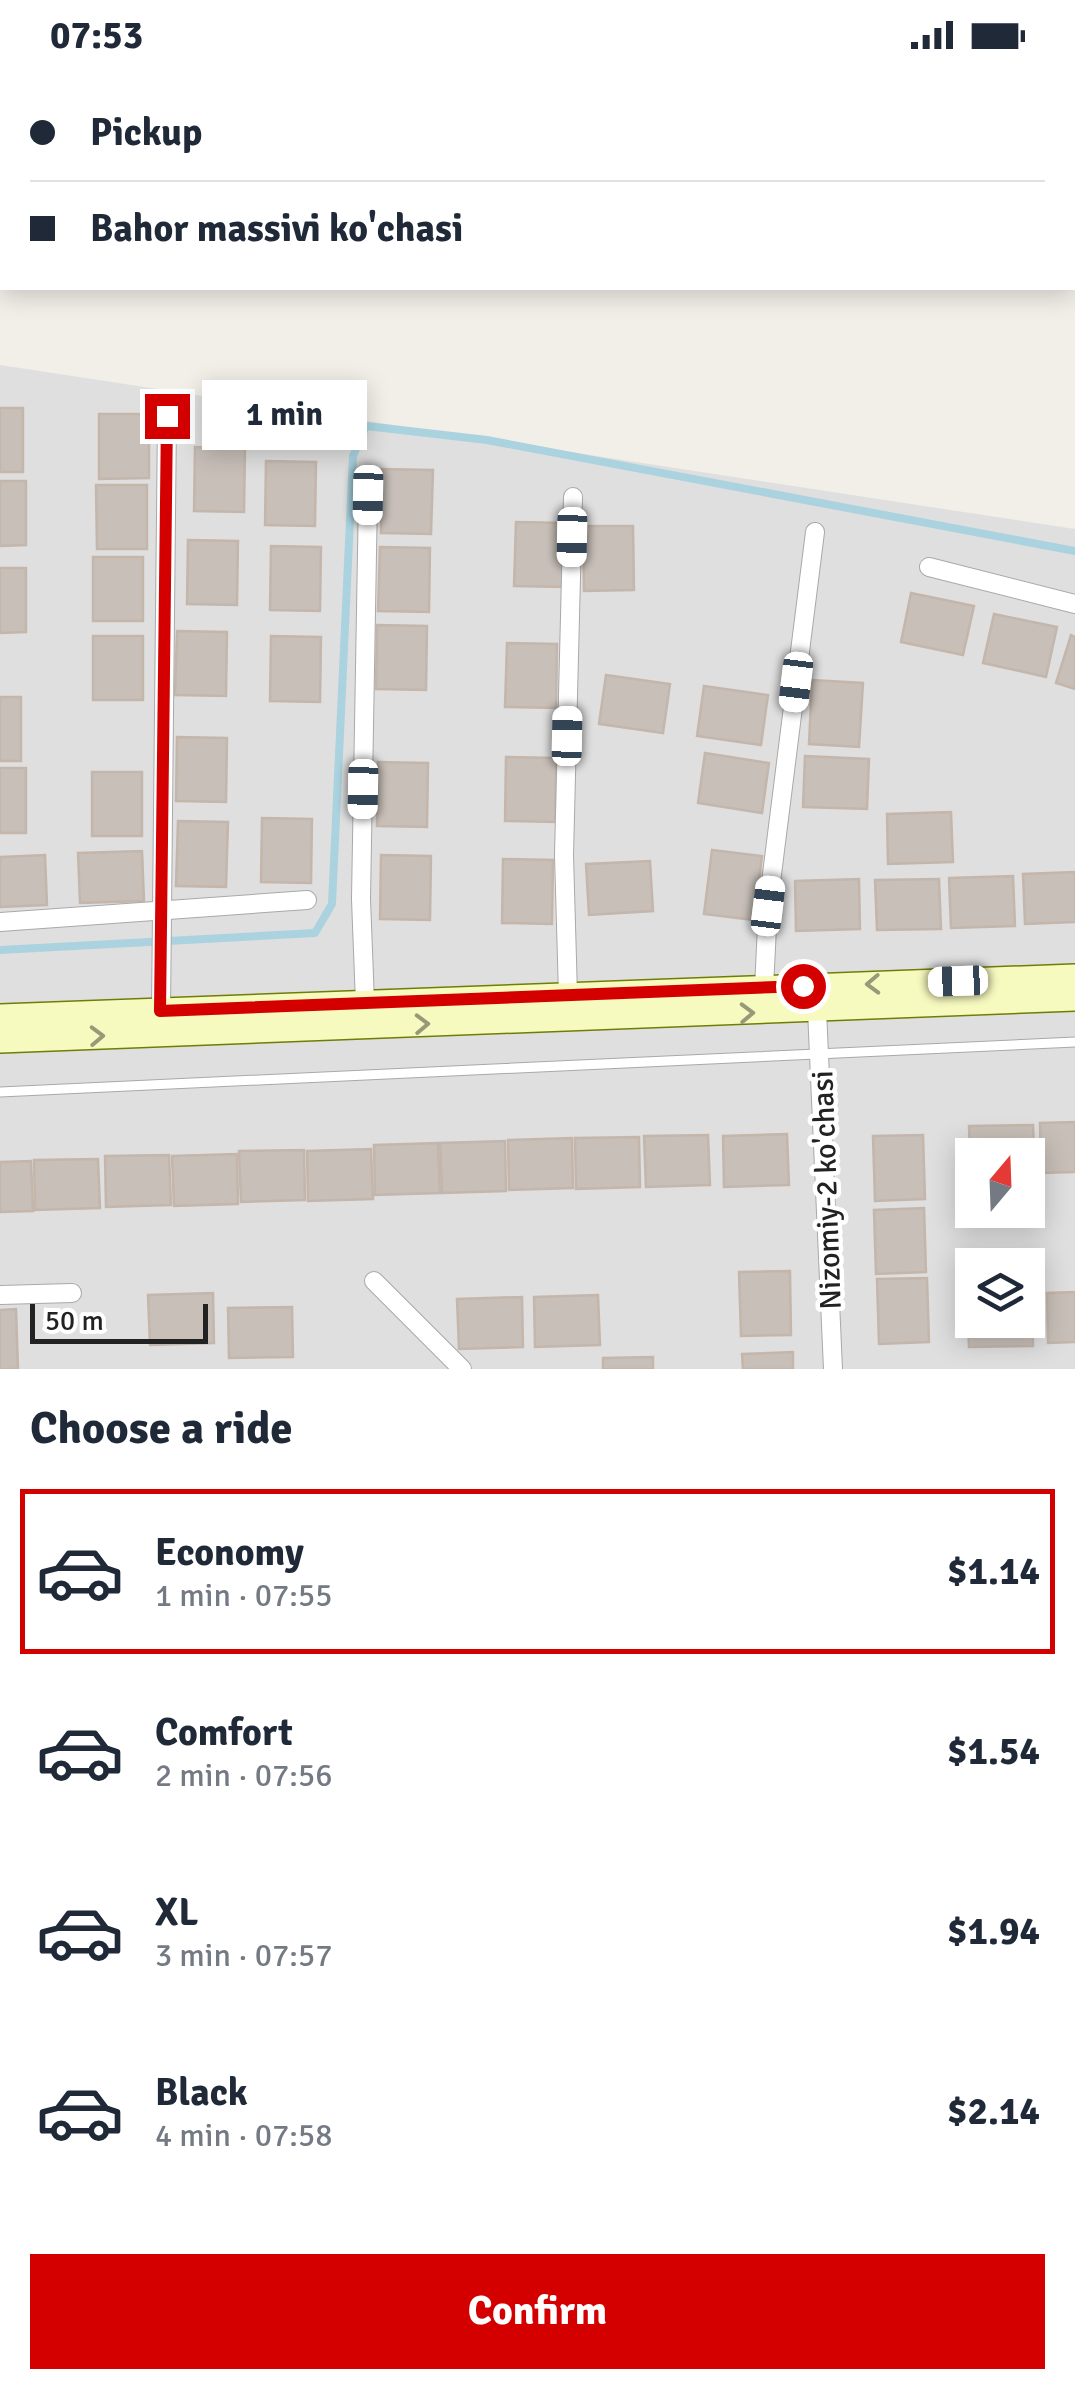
<!DOCTYPE html>
<html lang="en">
<head>
<meta charset="utf-8">
<style>
	body { margin:0; font-family:Signika,sans-serif; background:#f6f6f7; color:#1f2937; height:100vh; display:flex; flex-direction:column; font-size:38px; white-space:nowrap }
	* { box-sizing:border-box; margin:0 }
	p { font-size:32px; color:#747a83 }
	.icon { flex:none; width:55px; height:55px; fill:none; stroke:currentColor; stroke-width:2; stroke-linecap:round; stroke-linejoin:round }
	.map { position:relative; height:1299px; overflow:hidden }
	.panel { display:flex; flex-direction:column; background:#fff; flex:1 }
	.panel>* { flex:none }
	.top-card { position:absolute; left:0px; top:0px; width:1075px; height:220px; box-shadow:0 5px 25px #0003; display:grid; align-content:center; height:220px; padding:0 30px; background:#fff }
	.needle { width:65px; rotate:19deg }
	.tools { position:absolute; left:955px; top:1068px; display:grid; gap:20px }
	.tools a { display:grid; place-items:center; width:90px; height:90px; border-radius:0px; background:#fff; box-shadow:0 5px 25px #0003; font-size:50px }
	.scale { position:absolute; left:30px; bottom:25px; width:178px; box-sizing:border-box; padding-left:10px; border:5px solid #222; border-top:0; font-size:28px; line-height:35px; white-space:nowrap; color:#222; -webkit-text-stroke:8px #fff; paint-order:stroke }
	.end { position:absolute; width:45px; height:45px; margin:-22px; border:12px solid #d40000; background:#fff; box-shadow:0 0 0 5px #fff }
	.from { border-radius:50% }
	.bubble { position:absolute; height:70px; border-radius:0px; background:#fff; box-shadow:0 5px 25px #0003; font-size:32px; font-weight:700; line-height:70px; text-align:center }
	.car { position:absolute; width:30px; height:60px; margin:-30px -15px; border-radius:12px; box-shadow:0 0 8px 2px #0007; background:linear-gradient(#fff 24%,#345 0 40%,#fff 0 76%,#345 0 86%,#fff 0) }
	.top-card b { display:flex; align-items:center; gap:35px; height:95px; font-size:38px }
	.top-card b+b { border-top:2px solid #e0e1e3 }
	.top-card i { width:25px; height:25px; background:#1f2937 }
	ul { padding:0; list-style:none }
	li { display:flex; align-items:center; gap:30px; height:165px; margin:0 20px 15px; padding:0 10px; border:5px solid transparent; border-radius:0px }
	li div { flex:1 }
	li b { display:block; font-size:38px }
	li em { font-style:normal; font-weight:700 }
	li.active { border-color:#d40000 }
	li>.icon { width:90px; height:90px; stroke-width:1.5 }
	h2 { padding:0 30px; font-size:45px; line-height:120px }
	.button { display:flex; gap:20px; margin-top:auto; padding:20px 30px }
	.button a { flex:1; height:115px; border-radius:0px; background:#d40000; color:#fff; font-size:40px; font-weight:700; line-height:115px; text-align:center }
	.status { display:flex; justify-content:space-between; align-items:center; height:70px; padding:0 50px; background:#fff; direction:ltr }
	.status svg { height:28px; fill:currentColor }
	.map>svg:first-child { display:block }
	.residential { fill:#e0dfdf; fill-rule:evenodd }
	.lines { fill:none; stroke-linecap:round; stroke-linejoin:round }
	.stream { stroke:#aad3df; stroke-width:8 }
	.building { fill:#c7bfb8; stroke:#c4b6ab; stroke-width:2.5 }
	.service-casing { stroke:#a9a9a9; stroke-width:11 }
	.minor-casing { stroke:#a9a9a9; stroke-width:20 }
	.secondary-casing { stroke:#707d05; stroke-width:28 }
	.service { stroke:#fff; stroke-width:9 }
	.minor { stroke:#fff; stroke-width:18 }
	.secondary { stroke:#f7fabf; stroke-width:25 }
	.oneway { stroke:#979978 }
	.route { stroke:#d40000; stroke-width:12 }
	.labels { text-anchor:middle; dominant-baseline:central; stroke-width:9; stroke-linejoin:round; paint-order:stroke }
	.street-label { font-size:30px; fill:#222; stroke:#fff }
</style>
</head>
<body>
<div class="status"><b>07:53</b><svg viewBox="0 0 49 12"><path d="M0 12V9h3v3zM5 12V6h3v6zM10 12V3h3v9zM15 12V0h3v12zM26 1h20v11H26zM47 4h2v5h-2z"/></svg></div>
<div class="map">
<svg width="1075" height="1299" viewBox="0 0 1075 1299">
	<rect width="100%" height="100%" fill="#f2efe9"/>
	<path class="residential" d="M0,295L1075,459V1299H0ZM972,1085H1028V1140H972ZM972,1195H1028V1250H972Z"/>
	<g class="lines">
		<polyline class="stream" points="0,880 315,863 332,834 353,386 366,356 487,370 1075,481"/>
	</g>
	<g class="building">
		<rect x="0" y="338" width="23" height="64"/>
		<polygon points="99,344 149,344 149,408 99,409"/>
		<polygon points="195,377 245,378 244,442 194,441"/>
		<polygon points="266,391 316,392 315,456 265,455"/>
		<polygon points="382,399 433,400 431,464 381,463"/>
		<polygon points="0,411 26,411 26,475 0,476"/>
		<polygon points="96,415 147,415 147,479 97,479"/>
		<polygon points="516,452 566,453 565,517 514,516"/>
		<polygon points="583,456 633,456 634,520 584,521"/>
		<polygon points="188,470 238,471 237,535 187,534"/>
		<polygon points="271,476 321,477 320,541 270,540"/>
		<polygon points="380,477 430,478 429,542 378,541"/>
		<rect x="93" y="487" width="50" height="64"/>
		<polygon points="0,498 26,498 26,562 0,563"/>
		<polygon points="911,523 974,536 963,585 901,572"/>
		<polygon points="994,544 1057,557 1046,607 983,593"/>
		<polygon points="377,555 427,556 426,620 376,619"/>
		<polygon points="177,561 227,562 226,626 175,625"/>
		<polygon points="1071,565 1075,567 1075,619 1056,613"/>
		<rect x="93" y="566" width="50" height="64"/>
		<polygon points="271,566 321,567 320,632 270,631"/>
		<polygon points="507,573 557,574 556,638 505,637"/>
		<polygon points="606,605 670,614 663,663 599,654"/>
		<polygon points="812,610 863,613 859,677 809,674"/>
		<polygon points="704,616 768,625 761,675 697,666"/>
		<rect x="0" y="627" width="21" height="64"/>
		<polygon points="177,667 227,668 226,732 176,731"/>
		<polygon points="705,683 769,693 762,743 698,733"/>
		<polygon points="805,686 869,689 867,739 803,737"/>
		<polygon points="506,687 556,688 555,752 505,751"/>
		<polygon points="378,692 428,693 427,757 377,756"/>
		<rect x="0" y="698" width="26" height="65"/>
		<rect x="92" y="702" width="50" height="64"/>
		<polygon points="951,742 953,792 888,794 887,744"/>
		<polygon points="262,748 312,749 311,813 261,812"/>
		<polygon points="178,751 228,752 226,817 176,816"/>
		<polygon points="712,780 762,786 754,850 704,844"/>
		<polygon points="142,781 144,831 80,833 78,783"/>
		<polygon points="45,785 47,835 0,837 0,787"/>
		<polygon points="381,785 431,786 430,850 380,849"/>
		<polygon points="503,789 553,790 552,854 502,853"/>
		<polygon points="650,791 653,841 589,845 586,794"/>
		<polygon points="1075,802 1075,852 1025,854 1023,804"/>
		<polygon points="1013,806 1015,856 951,858 949,808"/>
		<polygon points="859,809 860,859 796,861 795,811"/>
		<polygon points="939,809 941,859 877,860 875,810"/>
		<polygon points="1075,1052 1075,1102 1041,1103 1040,1053"/>
		<polygon points="1033,1055 1035,1105 1028,1105 1028,1085 972,1085 971,1107 969,1056"/>
		<polygon points="787,1064 789,1115 724,1117 723,1066"/>
		<polygon points="708,1065 710,1115 646,1117 644,1066"/>
		<polygon points="923,1065 925,1129 875,1131 873,1066"/>
		<polygon points="639,1067 640,1117 576,1119 575,1068"/>
		<polygon points="572,1068 573,1118 509,1120 508,1070"/>
		<polygon points="505,1071 506,1121 442,1123 440,1073"/>
		<polygon points="438,1073 440,1123 375,1125 374,1075"/>
		<polygon points="371,1079 373,1129 308,1131 307,1081"/>
		<polygon points="304,1080 305,1130 241,1132 239,1081"/>
		<polygon points="237,1084 238,1134 174,1136 172,1086"/>
		<polygon points="169,1085 171,1135 106,1137 105,1086"/>
		<polygon points="98,1089 100,1138 35,1140 34,1090"/>
		<polygon points="31,1091 33,1141 0,1142 0,1092"/>
		<polygon points="924,1138 926,1202 876,1204 874,1140"/>
		<polygon points="790,1201 791,1265 741,1266 739,1202"/>
		<polygon points="927,1208 929,1272 879,1274 877,1209"/>
		<polygon points="1075,1222 1075,1272 1048,1273 1047,1223"/>
		<polygon points="213,1223 214,1273 150,1275 148,1225"/>
		<polygon points="598,1225 600,1275 535,1277 534,1227"/>
		<polygon points="1028,1226 1032,1226 1033,1276 969,1277 967,1227 972,1227 972,1250 1028,1250"/>
		<polygon points="522,1227 523,1277 459,1279 457,1229"/>
		<polygon points="292,1237 293,1287 229,1288 228,1238"/>
		<polygon points="16,1239 18,1299 0,1299 0,1240"/>
		<polygon points="793,1282 793,1299 743,1299 742,1284"/>
		<polygon points="653,1287 653,1299 603,1299 603,1288"/>
	</g>
	<g class="lines">
		<g class="service-casing">
			<polyline id="service" points="0,1022 1075,972"/>
		</g>
		<g class="minor-casing">
			<g id="minor">
				<polyline points="929,497 1075,534"/>
				<polyline points="0,852 307,830"/>
				<polyline points="764,918 768,836 815,462"/>
				<polyline points="568,925 564,785 573,427"/>
				<polyline points="365,933 361,829 368,425"/>
				<polyline points="817,940 833,1299"/>
				<polyline points="161,941 167,346"/>
				<polyline points="374,1211 462,1299"/>
				<polyline points="0,1225 72,1223"/>
			</g>
		</g>
		<g class="secondary-casing">
			<g id="secondary">
				<polyline points="0,947 1075,907"/>
				<polyline points="0,970 1075,928"/>
			</g>
		</g>
		<use href="#service" class="service"/>
		<use href="#minor" class="minor"/>
		<use href="#secondary" class="secondary"/>
	</g>
	<defs><path id="oneway-chevron" d="M-2-3.5L2.5 0L-2 3.5" fill="none" stroke-width="1.6" stroke-linecap="round" stroke-linejoin="round" transform="scale(2.5)"/></defs>
	<g class="oneway">
		<use href="#oneway-chevron" transform="translate(873 914) rotate(178)"/>
		<use href="#oneway-chevron" transform="translate(747 943) rotate(-2)"/>
		<use href="#oneway-chevron" transform="translate(422 954) rotate(-2)"/>
		<use href="#oneway-chevron" transform="translate(97 966) rotate(-2)"/>
	</g>
	<g class="lines">
		<polyline class="route" points="167,346 160,941 803,916"/>
	</g>
	<g class="labels">
		<g class="street-label">
			<text transform="translate(827 1120) rotate(-92)">Nizomiy-2 ko'chasi</text>
		</g>
	</g>
</svg>
<div class="tools">
<a><svg class="needle" viewBox="-14 -14 28 28"><path d="M0-13l5 13h-10z" fill="#e53935"/><path d="M0 13l5-13h-10z" fill="#747a83"/></svg></a>
<a><svg class="icon" aria-label="layers" viewBox="0 0 24 24"><path d="M12 4l9 5-9 5-9-5zM3 14l9 5 9-5"/></svg></a>
</div>
<div class="scale">50 m</div>
<i class="end from" style="left:803px;top:916px"></i>
<i class="end" style="left:167px;top:346px"></i>
<div class="bubble" style="left:202px;top:310px;width:165px">1 min</div>
<i class="car" style="left:368px;top:425px;rotate:181deg"></i>
<i class="car" style="left:572px;top:467px;rotate:181deg"></i>
<i class="car" style="left:796px;top:612px;rotate:187deg"></i>
<i class="car" style="left:567px;top:666px;rotate:1deg"></i>
<i class="car" style="left:363px;top:719px;rotate:181deg"></i>
<i class="car" style="left:768px;top:836px;rotate:7deg"></i>
<i class="car" style="left:958px;top:911px;rotate:268deg"></i>
<div class="top-card">
<b><i class="from"></i>Pickup</b>
<b><i></i>Bahor massivi ko'chasi</b>
</div>
</div>
<section class="panel">
<h2>Choose a ride</h2>
<ul>
<li class="active"><svg class="icon" aria-label="car" viewBox="0 0 24 24"><path d="M5 17H2v-5l4-1 3-4h7l3 4 3 1v5h-3M9 17h6M6 11h13"/><circle cx="7" cy="17" r="2"/><circle cx="17" cy="17" r="2"/></svg><div><b>Economy</b><p>1 min · 07:55</p></div><em>$1.14</em></li>
<li><svg class="icon" aria-label="car" viewBox="0 0 24 24"><path d="M5 17H2v-5l4-1 3-4h7l3 4 3 1v5h-3M9 17h6M6 11h13"/><circle cx="7" cy="17" r="2"/><circle cx="17" cy="17" r="2"/></svg><div><b>Comfort</b><p>2 min · 07:56</p></div><em>$1.54</em></li>
<li><svg class="icon" aria-label="car" viewBox="0 0 24 24"><path d="M5 17H2v-5l4-1 3-4h7l3 4 3 1v5h-3M9 17h6M6 11h13"/><circle cx="7" cy="17" r="2"/><circle cx="17" cy="17" r="2"/></svg><div><b>XL</b><p>3 min · 07:57</p></div><em>$1.94</em></li>
<li><svg class="icon" aria-label="car" viewBox="0 0 24 24"><path d="M5 17H2v-5l4-1 3-4h7l3 4 3 1v5h-3M9 17h6M6 11h13"/><circle cx="7" cy="17" r="2"/><circle cx="17" cy="17" r="2"/></svg><div><b>Black</b><p>4 min · 07:58</p></div><em>$2.14</em></li>
</ul>
<div class="button"><a>Confirm</a></div>
</section>
</body>
</html>
